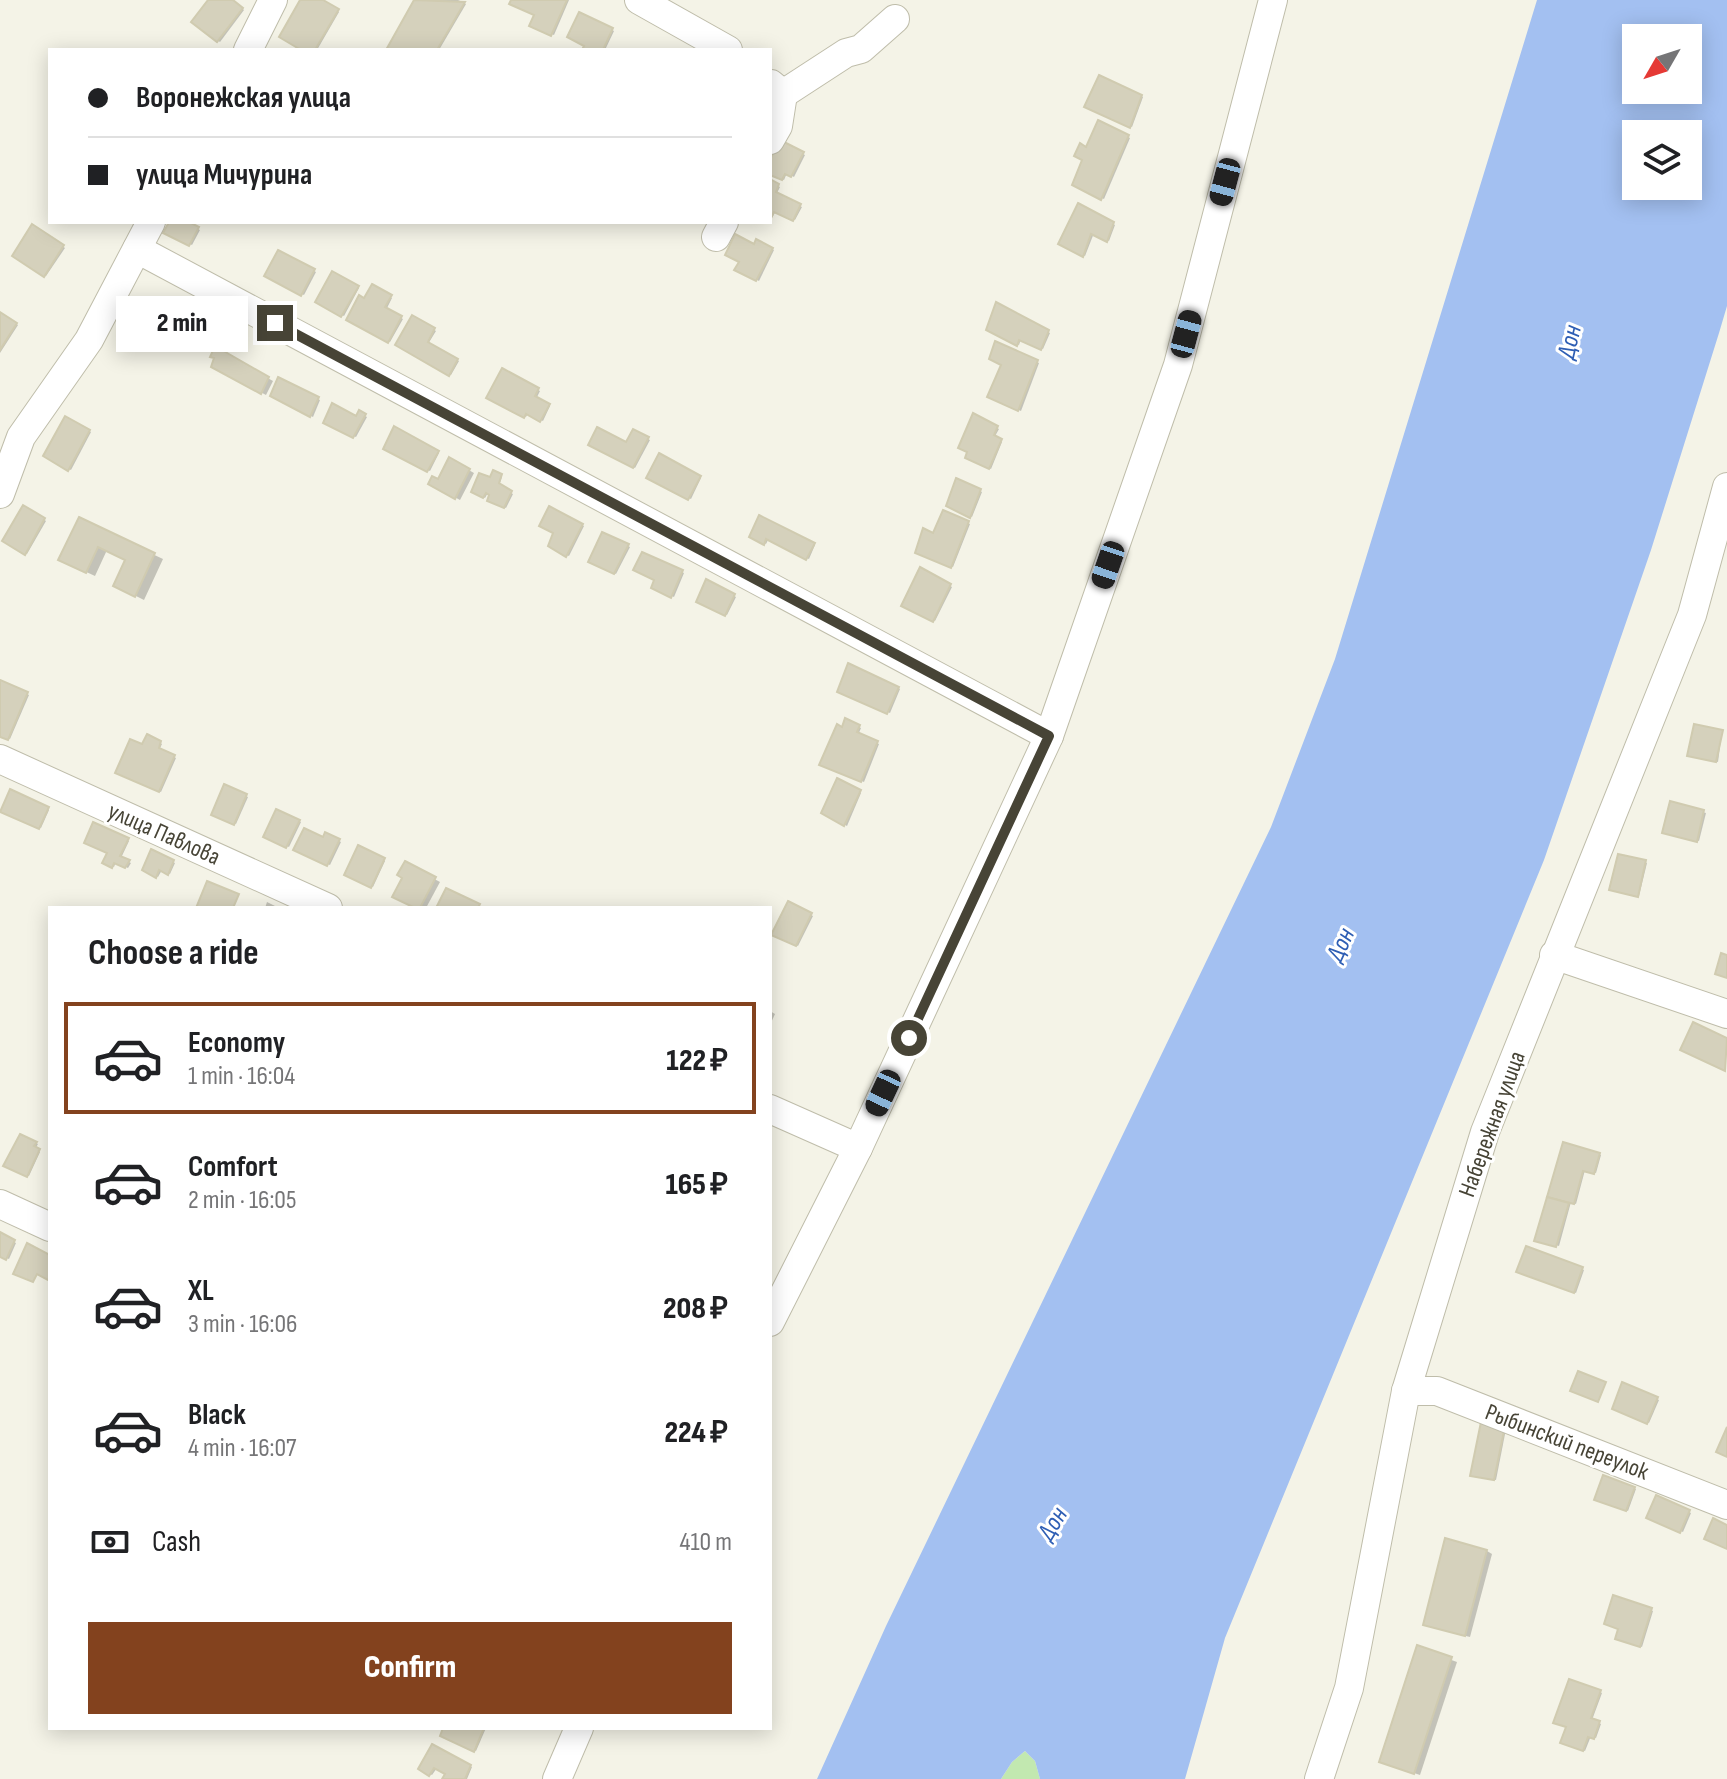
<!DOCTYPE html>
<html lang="en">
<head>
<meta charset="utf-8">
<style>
	body { margin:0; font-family:"Sofia Sans Condensed",sans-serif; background:#f2f2f2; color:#202124; height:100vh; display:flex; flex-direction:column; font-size:30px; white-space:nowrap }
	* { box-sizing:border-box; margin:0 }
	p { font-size:26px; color:#757577 }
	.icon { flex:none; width:44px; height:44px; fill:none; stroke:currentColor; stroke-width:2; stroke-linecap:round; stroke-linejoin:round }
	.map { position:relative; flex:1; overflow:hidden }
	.panel { position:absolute; left:48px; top:906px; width:724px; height:824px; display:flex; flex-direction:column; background:#fff; border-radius:0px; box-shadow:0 4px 20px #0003 }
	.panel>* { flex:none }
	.guide { position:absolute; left:48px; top:48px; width:724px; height:176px; border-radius:0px; box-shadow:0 4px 20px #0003; display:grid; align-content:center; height:176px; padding:0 40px; background:#fff }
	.needle { width:52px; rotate:231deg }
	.fabs { position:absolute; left:1622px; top:24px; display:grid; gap:16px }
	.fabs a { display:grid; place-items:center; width:80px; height:80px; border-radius:0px; background:#fff; box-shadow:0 4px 20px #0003; font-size:40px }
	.end { position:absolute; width:36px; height:36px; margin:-18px; border:10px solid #474436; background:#fff; box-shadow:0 0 0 4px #fff }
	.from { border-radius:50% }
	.bubble { position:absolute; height:56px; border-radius:0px; background:#fff; box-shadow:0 4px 20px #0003; font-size:26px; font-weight:800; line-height:56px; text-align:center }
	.car { position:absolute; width:24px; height:48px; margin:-24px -12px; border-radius:10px; box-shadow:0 0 6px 2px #0007; background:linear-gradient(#222 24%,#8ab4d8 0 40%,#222 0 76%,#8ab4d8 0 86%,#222 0) }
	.guide b { display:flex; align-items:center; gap:28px; height:76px; font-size:30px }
	.guide b+b { border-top:2px solid #e0e0e0 }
	.guide i { width:20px; height:20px; background:#202124 }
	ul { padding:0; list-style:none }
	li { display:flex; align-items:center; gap:24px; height:112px; margin:0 16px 12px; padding:0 24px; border:4px solid transparent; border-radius:0px }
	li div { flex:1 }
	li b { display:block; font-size:30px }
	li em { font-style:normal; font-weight:800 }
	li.current { border-color:#83421e }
	li>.icon { width:72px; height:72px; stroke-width:1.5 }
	h2 { padding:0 40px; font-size:36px; line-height:96px }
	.pay { display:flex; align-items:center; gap:20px; height:88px; padding:0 40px; font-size:30px }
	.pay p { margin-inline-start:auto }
	.primary-button { display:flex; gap:16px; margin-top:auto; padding:16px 40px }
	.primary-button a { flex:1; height:92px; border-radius:0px; background:#83421e; color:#fff; font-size:32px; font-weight:800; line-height:92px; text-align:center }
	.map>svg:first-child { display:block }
	.green { fill:#c2e8b0 }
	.water { fill:#a3c0f1; fill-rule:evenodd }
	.shadow { fill:#0003 }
	.building { fill:#d5d1bc; stroke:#d0cbb0; stroke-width:2 }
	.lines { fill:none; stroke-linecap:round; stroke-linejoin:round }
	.minor-casing { stroke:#bfbdaa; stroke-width:30 }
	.minor { stroke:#fff; stroke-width:28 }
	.route { stroke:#474436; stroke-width:10 }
	.labels { text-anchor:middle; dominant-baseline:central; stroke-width:6; stroke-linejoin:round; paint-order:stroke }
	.street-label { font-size:24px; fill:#474436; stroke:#fff }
	.water-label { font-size:26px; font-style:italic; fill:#2e5eb4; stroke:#fff }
</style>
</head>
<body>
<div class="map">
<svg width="1727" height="1779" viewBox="0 0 1727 1779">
	<rect width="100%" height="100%" fill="#f4f3e7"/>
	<polygon class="green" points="1025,1751 1035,1761 1040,1779 1001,1779 1012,1762"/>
	<path class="water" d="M1537,0H1727V306L1719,333L1651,550L1544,860L1225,1638L1185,1779H1040L1035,1761L1025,1751L1012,1762L1001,1779H817L886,1626L1271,827L1335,659ZM1636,38H1688V90H1636ZM1636,134H1688V186H1636Z"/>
	<g class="shadow">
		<polygon points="211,0 231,0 244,10 220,42 194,22"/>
		<polygon points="302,0 319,0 339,12 317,50 305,50"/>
		<polygon points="416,0 458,0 466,4 439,50 388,50"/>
		<polygon points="513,0 569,0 554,35 531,25 536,14"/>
		<polygon points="580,14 614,31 605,50 585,50 587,45"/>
		<polygon points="1100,77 1143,97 1132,127 1087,106"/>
		<polygon points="1099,123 1130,138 1104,199 1074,184"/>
		<polygon points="780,142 805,155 794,177 787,173 784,180 770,173 770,163"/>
		<polygon points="770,182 780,187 776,195 802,207 795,220 776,211 770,221"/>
		<polygon points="1079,206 1115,225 1109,241 1094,233 1085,256 1061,243"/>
		<polygon points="171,222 185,222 200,230 192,245 166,232"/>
		<polygon points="33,227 65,248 46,276 15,255"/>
		<polygon points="757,242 774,250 759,281 737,269"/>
		<polygon points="279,252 316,272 304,295 267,276"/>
		<polygon points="333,273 359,288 344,316 317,301"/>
		<polygon points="373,287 392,298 386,310 403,319 390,342 348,319 365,301"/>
		<polygon points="998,305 1050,333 1043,349 1021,339 1019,345 989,329"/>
		<polygon points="150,309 170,320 158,343 120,324 146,317"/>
		<polygon points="0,314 18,325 0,353"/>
		<polygon points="413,318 436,331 428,344 459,361 451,375 398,345"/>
		<polygon points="996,344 1039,363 1021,411 989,396 1003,364"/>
		<polygon points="216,349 273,381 266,395 213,366"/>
		<polygon points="503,371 540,391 536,399 550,406 543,421 528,413 526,417 489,397"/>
		<polygon points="279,380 320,400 313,417 272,396"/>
		<polygon points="359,413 367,417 356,437 326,423 357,418"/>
		<polygon points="974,416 999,429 994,438 1002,442 991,469 967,457"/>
		<polygon points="66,419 91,432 71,470 46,456"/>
		<polygon points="395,429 439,453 430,471 386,448"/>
		<polygon points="633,431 650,440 635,468 590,444 627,444"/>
		<polygon points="660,456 701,478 691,499 649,477"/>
		<polygon points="449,459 474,473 460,500 431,484 439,481"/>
		<polygon points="494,473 502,477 499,486 513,494 506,508 490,500 492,486 485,498 474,491 491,480"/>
		<polygon points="957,481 982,492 972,517 948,505"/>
		<polygon points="24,507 46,521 27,554 5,541"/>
		<polygon points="549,509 584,526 569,556 550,546 555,532"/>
		<polygon points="944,513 970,524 953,567 917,552 934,535"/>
		<polygon points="760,518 815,545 809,559 769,538 766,544 751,536"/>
		<polygon points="80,520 163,559 144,600 124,590 128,560 107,550 95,576 69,564"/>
		<polygon points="603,535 630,547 616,574 591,561"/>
		<polygon points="643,554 684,573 674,597 654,587 656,580"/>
		<polygon points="921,570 952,587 935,621 903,605"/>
		<polygon points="707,582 736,597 727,615 698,602"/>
		<polygon points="849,666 900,689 890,713 840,691"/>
		<polygon points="0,682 29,695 10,739 0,735"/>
		<polygon points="847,721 861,728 858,735 879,744 864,782 822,764"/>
		<polygon points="1722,732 1718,762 1691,756"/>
		<polygon points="148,737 162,744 159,750 176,758 161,792 117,772 143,747"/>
		<polygon points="838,781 861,793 847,826 824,812"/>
		<polygon points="225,787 248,797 236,824 214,814"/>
		<polygon points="11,791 49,810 41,828 2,810"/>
		<polygon points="1672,804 1706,813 1699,841 1667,833"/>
		<polygon points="277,811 301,822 289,847 266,836"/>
		<polygon points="94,825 129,841 121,858 131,863 128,868 116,862 114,867 105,862 110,852"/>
		<polygon points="326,834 341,842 330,865 296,849 324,840"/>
		<polygon points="359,848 385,861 373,887 347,874"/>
		<polygon points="152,852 175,863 170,874 162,870 158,877 144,869"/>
		<polygon points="1619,856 1647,863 1639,896 1613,890"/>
		<polygon points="406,864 440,882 426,908 418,908 404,877"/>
		<polygon points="267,902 279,908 265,908"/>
		<polygon points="788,904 813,916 798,946 774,934"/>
		<polygon points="770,1011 775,1014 770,1025"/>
		<polygon points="21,1136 38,1144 35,1149 40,1152 29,1176 6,1166"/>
		<polygon points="1564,1144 1601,1155 1596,1173 1585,1170 1576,1204 1571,1202 1559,1246 1537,1239"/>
		<polygon points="0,1235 16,1243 9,1259 0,1255"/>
		<polygon points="1527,1249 1584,1270 1576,1293 1519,1271"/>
		<polygon points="1624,1385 1659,1400 1649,1423 1614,1408"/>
		<polygon points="1482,1424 1506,1429 1496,1480 1474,1476"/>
		<polygon points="1604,1477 1636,1489 1628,1511 1596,1499"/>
		<polygon points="1657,1498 1691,1513 1683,1532 1649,1517"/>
		<polygon points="1487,1551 1492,1554 1470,1637 1430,1627"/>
		<polygon points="1615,1598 1653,1611 1642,1647 1618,1638 1621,1628"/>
		<polygon points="1418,1648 1457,1662 1420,1775 1381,1762"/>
		<polygon points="1570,1681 1602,1693 1592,1720 1601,1724 1596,1738 1591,1736 1585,1751 1563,1742 1568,1727"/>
		<polygon points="445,1728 486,1728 476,1751 443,1736"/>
		<polygon points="433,1747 472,1767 467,1779 444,1779 447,1773 437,1768 432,1775 421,1768"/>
	</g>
	<g class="building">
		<polygon points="208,0 233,0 243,8 217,42 191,22"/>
		<polygon points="300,0 323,0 339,9 315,50 301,50 279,37"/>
		<polygon points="414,0 465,2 437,50 386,50"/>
		<polygon points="511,0 567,0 551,36 529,26 534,15 509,4"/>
		<polygon points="579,12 613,28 603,50 582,50 584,46 567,37"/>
		<polygon points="1099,75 1142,95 1130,128 1084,107"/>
		<polygon points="1098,120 1129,135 1101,200 1072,185 1082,160 1074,156 1080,143 1086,147"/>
		<polygon points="780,140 804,152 791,177 785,174 782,180 770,175 770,159"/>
		<polygon points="770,179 779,184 776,192 801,204 793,221 774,212 770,220"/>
		<polygon points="1078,203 1114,222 1107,242 1091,234 1083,257 1058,244"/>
		<polygon points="169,222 189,222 199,227 189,246 163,233"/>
		<polygon points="32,224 64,245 44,277 12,256"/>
		<polygon points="735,234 754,244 756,239 773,248 756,281 734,270 739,262 725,255"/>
		<polygon points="278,250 315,269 301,296 264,276"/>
		<polygon points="332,271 359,286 341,317 315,302"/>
		<polygon points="372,284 392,295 385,307 402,316 388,343 346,320 359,295 364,298"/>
		<polygon points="996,302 1049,330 1041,350 1019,340 1017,346 986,330"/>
		<polygon points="128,305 145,314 149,307 169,317 155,344 118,325"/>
		<polygon points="0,312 17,323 0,350"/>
		<polygon points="412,315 435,328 428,342 458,359 449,376 395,345"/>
		<polygon points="995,341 1038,360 1018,411 987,397 1001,365 989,359"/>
		<polygon points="215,346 269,377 261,394 211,367 214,358 210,357"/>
		<polygon points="502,368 539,388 535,396 550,404 540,422 526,414 524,418 486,398"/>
		<polygon points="278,377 319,397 310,417 270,396"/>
		<polygon points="332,403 356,416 359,410 366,414 353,438 323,423"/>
		<polygon points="973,413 998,426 994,435 1002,439 989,469 965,458 967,452 958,448"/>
		<polygon points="65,416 90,430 68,471 43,456"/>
		<polygon points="394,426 439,451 427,472 383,449"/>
		<polygon points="597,427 626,442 633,429 649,437 633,468 588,445"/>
		<polygon points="659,453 701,476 688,500 646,478"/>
		<polygon points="449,457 470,469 455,499 428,484 432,476 438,479"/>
		<polygon points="493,470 502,474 499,483 512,491 504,508 487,501 489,495 486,493 483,498 471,492 479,473 490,477"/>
		<polygon points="956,478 981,489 970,518 946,506"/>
		<polygon points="23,505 45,518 25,555 2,541"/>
		<polygon points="549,506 583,524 566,557 548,546 553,533 539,526"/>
		<polygon points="943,510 969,521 951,568 915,553 923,528 933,533"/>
		<polygon points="759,515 815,543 806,560 766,539 764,545 749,537"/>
		<polygon points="79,517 155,553 135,597 113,586 125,560 98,547 86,573 58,560"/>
		<polygon points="602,532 629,544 614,574 588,562"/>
		<polygon points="642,552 683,570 671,598 651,588 654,580 633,570"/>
		<polygon points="920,567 951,584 933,622 901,606"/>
		<polygon points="706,579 735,594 725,616 696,602"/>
		<polygon points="848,663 899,687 887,714 837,692"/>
		<polygon points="0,680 28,692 8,740 0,737"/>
		<polygon points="845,718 860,725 857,732 878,741 861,782 819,765 837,724 842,727"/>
		<polygon points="1694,724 1723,730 1716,762 1687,756"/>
		<polygon points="147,734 161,741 159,748 175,755 159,792 115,773 130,739 142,744"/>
		<polygon points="837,778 861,790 844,826 821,813"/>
		<polygon points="224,784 247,794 234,825 211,815"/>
		<polygon points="10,789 49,807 39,829 0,812"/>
		<polygon points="1670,801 1704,810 1697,842 1662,833"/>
		<polygon points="276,809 300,820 286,848 263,837"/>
		<polygon points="93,822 129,838 120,856 130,860 125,868 114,863 112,868 102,863 107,853 84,843"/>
		<polygon points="304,828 323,837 325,832 340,839 327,866 293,850"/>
		<polygon points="358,845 385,858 371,888 344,875"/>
		<polygon points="151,849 174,860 168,875 159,870 156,878 142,870"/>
		<polygon points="1618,854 1646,860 1638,897 1609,890"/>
		<polygon points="405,861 436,877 420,908 415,908 392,897 402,878 397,875"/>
		<polygon points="207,881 239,894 233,908 196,908"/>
		<polygon points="446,888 480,904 478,908 436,908"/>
		<polygon points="788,901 812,913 796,946 771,935"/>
		<polygon points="1721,953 1727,955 1727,978 1715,974"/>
		<polygon points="1693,1022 1727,1038 1725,1071 1680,1050"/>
		<polygon points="20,1134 37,1142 34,1146 40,1149 27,1177 3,1166"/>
		<polygon points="1563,1142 1600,1153 1594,1174 1583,1171 1574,1204 1547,1197"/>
		<polygon points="1547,1197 1569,1203 1556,1247 1534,1241"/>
		<polygon points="0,1232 15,1240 6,1260 0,1257"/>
		<polygon points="27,1243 50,1255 50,1281 37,1274 33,1282 13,1274"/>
		<polygon points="1526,1246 1583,1267 1574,1293 1516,1272"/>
		<polygon points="1578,1371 1606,1382 1598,1402 1570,1391"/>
		<polygon points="1622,1382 1658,1397 1647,1424 1612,1409"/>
		<polygon points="1481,1422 1505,1426 1494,1480 1470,1476"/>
		<polygon points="1727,1427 1727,1457 1716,1452"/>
		<polygon points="1603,1475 1635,1487 1626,1511 1594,1500"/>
		<polygon points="1656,1495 1690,1510 1680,1533 1646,1518"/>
		<polygon points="1713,1518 1727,1525 1727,1549 1704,1539"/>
		<polygon points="1445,1538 1487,1550 1465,1636 1423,1625"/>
		<polygon points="1613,1595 1652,1608 1640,1647 1615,1639 1618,1629 1604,1624"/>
		<polygon points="1417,1645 1452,1657 1414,1774 1379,1762"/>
		<polygon points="1569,1679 1601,1690 1591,1718 1600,1721 1594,1739 1588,1737 1583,1751 1560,1743 1566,1727 1553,1723"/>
		<polygon points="443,1728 484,1728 474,1752 440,1736"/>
		<polygon points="432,1744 471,1765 465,1779 442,1779 445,1774 434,1768 429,1776 418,1769"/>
	</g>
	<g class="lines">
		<g class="minor-casing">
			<g id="minor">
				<polyline points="639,0 728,50"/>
				<polyline points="248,50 273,0"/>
				<polyline points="783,94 846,53 861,49 895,19"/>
				<polyline points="770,140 778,126 783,94 771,84"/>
				<polyline points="716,237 724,222"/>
				<polyline points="137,249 1049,736"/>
				<polyline points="0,494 21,437 89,340 151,222"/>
				<polyline points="0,759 328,908"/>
				<polyline points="1554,955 1727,1014"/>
				<polyline points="770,1109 858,1148"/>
				<polyline points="0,1204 50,1227"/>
				<polyline points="770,1322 858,1148 1049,736 1178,365 1273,0"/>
				<polyline points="1406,1391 1437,1391 1727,1505"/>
				<polyline points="557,1779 579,1728"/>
				<polyline points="1319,1779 1349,1688 1406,1391 1485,1132 1692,615 1727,487"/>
			</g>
		</g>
		<use href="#minor" class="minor"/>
	</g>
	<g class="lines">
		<polyline class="route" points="275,323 1049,736 909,1038"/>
	</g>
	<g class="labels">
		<g class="street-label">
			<text transform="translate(164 834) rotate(24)">улица Павлова</text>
			<text transform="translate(1492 1124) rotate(-70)">Набережная улица</text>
			<text transform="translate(1567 1442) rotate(21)">Рыбинский переулок</text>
		</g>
		<g class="water-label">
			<text transform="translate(1570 342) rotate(-77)">Дон</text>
			<text transform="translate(1341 945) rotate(-65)">Дон</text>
			<text transform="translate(1053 1524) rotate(-59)">Дон</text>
		</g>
	</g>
</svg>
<div class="fabs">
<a><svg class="needle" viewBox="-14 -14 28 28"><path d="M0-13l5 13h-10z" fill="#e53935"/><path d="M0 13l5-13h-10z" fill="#757577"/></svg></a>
<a><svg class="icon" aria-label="layers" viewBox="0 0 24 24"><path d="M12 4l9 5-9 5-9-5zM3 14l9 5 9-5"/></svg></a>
</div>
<i class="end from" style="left:909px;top:1038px"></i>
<i class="end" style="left:275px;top:323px"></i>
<div class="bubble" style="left:116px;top:296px;width:132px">2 min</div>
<i class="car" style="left:1225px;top:182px;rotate:195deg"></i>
<i class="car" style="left:1186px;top:334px;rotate:15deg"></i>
<i class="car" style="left:1108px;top:565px;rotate:199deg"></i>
<i class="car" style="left:883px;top:1093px;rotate:205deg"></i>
<div class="guide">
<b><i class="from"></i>Воронежская улица</b>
<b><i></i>улица Мичурина</b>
</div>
<section class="panel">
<h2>Choose a ride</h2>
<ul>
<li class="current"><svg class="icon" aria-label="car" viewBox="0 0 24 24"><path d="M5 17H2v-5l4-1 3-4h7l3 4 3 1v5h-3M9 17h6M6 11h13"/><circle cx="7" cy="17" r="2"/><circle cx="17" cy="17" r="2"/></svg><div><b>Economy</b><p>1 min · 16:04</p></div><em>122 ₽</em></li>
<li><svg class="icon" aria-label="car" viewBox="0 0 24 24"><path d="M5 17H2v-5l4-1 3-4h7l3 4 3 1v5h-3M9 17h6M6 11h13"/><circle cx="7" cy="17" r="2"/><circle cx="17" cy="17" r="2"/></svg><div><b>Comfort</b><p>2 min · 16:05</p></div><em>165 ₽</em></li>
<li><svg class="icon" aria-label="car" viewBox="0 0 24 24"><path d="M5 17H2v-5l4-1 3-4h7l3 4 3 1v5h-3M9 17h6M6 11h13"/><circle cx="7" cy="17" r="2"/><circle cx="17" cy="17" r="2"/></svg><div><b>XL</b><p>3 min · 16:06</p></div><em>208 ₽</em></li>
<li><svg class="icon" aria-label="car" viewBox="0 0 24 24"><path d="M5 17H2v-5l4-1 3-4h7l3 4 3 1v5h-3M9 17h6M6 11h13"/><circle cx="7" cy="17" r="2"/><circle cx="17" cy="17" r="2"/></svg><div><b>Black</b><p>4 min · 16:07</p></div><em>224 ₽</em></li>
</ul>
<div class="pay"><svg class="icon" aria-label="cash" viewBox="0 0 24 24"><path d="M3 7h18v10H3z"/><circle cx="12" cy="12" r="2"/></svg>Cash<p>410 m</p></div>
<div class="primary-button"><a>Confirm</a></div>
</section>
</div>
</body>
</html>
